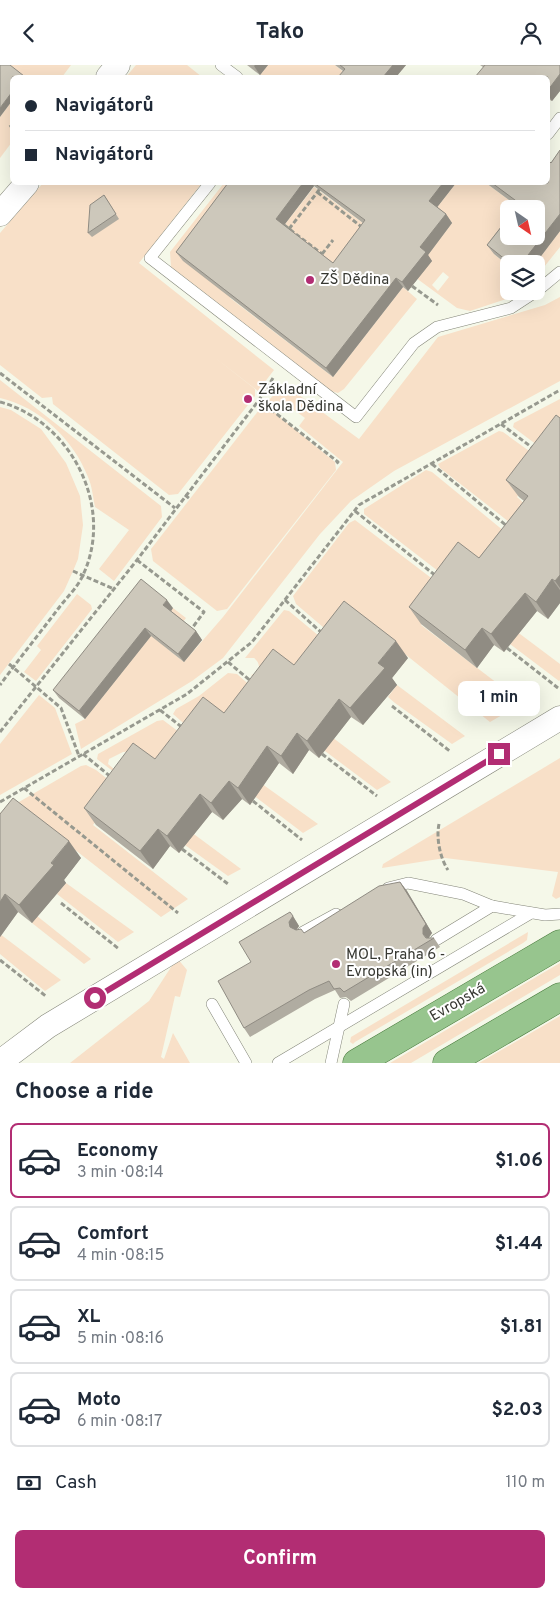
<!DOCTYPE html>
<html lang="en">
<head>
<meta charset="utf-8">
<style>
	body { margin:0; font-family:Overpass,sans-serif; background:#f6f6f7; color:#1f2937; height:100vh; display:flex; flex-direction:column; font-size:19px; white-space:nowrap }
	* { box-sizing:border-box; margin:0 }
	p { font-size:16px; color:#747a83 }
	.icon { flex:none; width:28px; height:28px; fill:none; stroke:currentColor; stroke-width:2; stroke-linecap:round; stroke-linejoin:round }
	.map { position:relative; height:998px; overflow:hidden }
	.drawer { display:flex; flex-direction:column; background:#fff; flex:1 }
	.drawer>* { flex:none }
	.hud { position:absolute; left:10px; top:10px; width:540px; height:110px; border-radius:8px; box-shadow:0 5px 20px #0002; display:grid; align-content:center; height:110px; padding:0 15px; background:#fff }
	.needle { width:32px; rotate:146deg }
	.fabs { position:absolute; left:500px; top:135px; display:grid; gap:10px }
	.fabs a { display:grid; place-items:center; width:45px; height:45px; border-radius:8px; background:#fff; box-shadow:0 5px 20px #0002; font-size:25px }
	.end { position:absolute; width:22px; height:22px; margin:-11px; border:6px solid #b22d73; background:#fff; box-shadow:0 0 0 2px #fff }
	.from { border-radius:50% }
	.bubble { position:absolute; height:35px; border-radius:8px; background:#fff; box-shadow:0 5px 20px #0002; font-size:16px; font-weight:700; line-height:35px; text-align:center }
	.hud b { display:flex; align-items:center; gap:18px; height:48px; font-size:19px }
	.hud b+b { border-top:1px solid #e0e1e3 }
	.hud i { width:12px; height:12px; background:#1f2937 }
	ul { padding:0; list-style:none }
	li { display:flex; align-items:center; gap:15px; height:75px; margin:0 10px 8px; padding:0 5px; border:2px solid #e0e1e3; border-radius:8px }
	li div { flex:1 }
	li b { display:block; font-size:19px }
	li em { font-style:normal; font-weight:700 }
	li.current { border-color:#b22d73 }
	li>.icon { width:45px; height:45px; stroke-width:1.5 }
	h2 { padding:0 15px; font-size:22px; line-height:60px }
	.pay { display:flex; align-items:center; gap:12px; height:55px; padding:0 15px; font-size:19px }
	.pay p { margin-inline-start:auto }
	.cta { display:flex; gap:10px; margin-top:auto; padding:10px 15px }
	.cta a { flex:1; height:58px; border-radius:8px; background:#b22d73; color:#fff; font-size:20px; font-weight:700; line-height:58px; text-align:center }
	header { display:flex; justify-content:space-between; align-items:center; height:65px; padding:0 15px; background:#fff; font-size:22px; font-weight:700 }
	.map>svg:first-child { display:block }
	.green { fill:#f8e0c8; fill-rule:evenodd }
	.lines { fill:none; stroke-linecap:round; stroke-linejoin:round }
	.service-casing { stroke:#838578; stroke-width:12 }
	.minor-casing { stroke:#838578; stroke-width:25 }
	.primary-casing { stroke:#497a3d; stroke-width:29 }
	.path { stroke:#97998f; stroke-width:3; stroke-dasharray:5 2.5; stroke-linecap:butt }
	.service { stroke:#fff; stroke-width:11 }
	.minor { stroke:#fff; stroke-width:24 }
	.primary { stroke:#97c58e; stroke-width:28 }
	.wall { fill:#b0aca1; fill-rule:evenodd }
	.shaded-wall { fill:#908c83 }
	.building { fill:#cdc8bb; stroke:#908c83 }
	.route { stroke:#b22d73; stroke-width:6 }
	.poi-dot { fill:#b22d73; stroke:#fff; stroke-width:2 }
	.labels { text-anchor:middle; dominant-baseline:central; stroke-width:4; stroke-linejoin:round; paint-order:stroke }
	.poi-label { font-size:15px; fill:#373832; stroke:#fff; text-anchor:start }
	.street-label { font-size:15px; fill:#373832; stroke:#fff }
</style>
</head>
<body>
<header><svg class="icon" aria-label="back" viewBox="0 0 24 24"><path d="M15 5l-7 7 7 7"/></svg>Tako<svg class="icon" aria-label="person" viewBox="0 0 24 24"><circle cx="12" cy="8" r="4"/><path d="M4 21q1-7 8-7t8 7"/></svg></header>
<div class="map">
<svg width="560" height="998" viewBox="0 0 560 998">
	<rect width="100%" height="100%" fill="#f5f8e9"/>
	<g class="green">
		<polygon points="7,0 71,0 62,12 24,12"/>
		<polygon points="136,0 187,0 202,12 126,12"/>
		<polygon points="268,0 335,0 347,10 345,12 264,12 260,10"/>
		<polygon points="12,36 12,77 0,93 0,52"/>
		<polygon points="43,118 202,118 139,198 274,305 258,326 213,291 255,324 255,331 178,429 169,430 53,339 52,332 42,333 0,300 0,168"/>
		<polygon points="224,118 231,122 230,233 333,312 403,222 417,234 344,324 338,328 331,326 171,202 170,187"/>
		<path d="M456,118H486L521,144H509V169L494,189L509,201V226H521L512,232L470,246L457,243L412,210L452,158L435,145ZM443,207L449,212L438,226L432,220Z"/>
		<polygon points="314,122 371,164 339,207 282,163"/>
		<polygon points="560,166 560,182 536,212 536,199 535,199"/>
		<polygon points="560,232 560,316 394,406 351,436 320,469 223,593 192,616 81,684 75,659 85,654 173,543 186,553 164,581 184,597 223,552 343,397 299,361 305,353 289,341 279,346 268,336 284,319 359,374 438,272 545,240"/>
		<path d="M0,315L161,441L162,452L114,516L99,504L129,465L95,442C93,432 92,421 88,412C73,374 40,342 0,333Z"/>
		<polygon points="560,334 560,375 549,389 513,362 514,358"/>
		<polygon points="0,342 11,345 41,364 66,398 80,431 83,460 78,494 73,506 64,526 0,610"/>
		<polygon points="269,343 335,397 336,405 227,544 217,546 153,496 151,484 259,345"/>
		<polygon points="499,366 503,367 543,396 517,432 536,449 522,467 440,403 438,399"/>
		<polygon points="426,405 432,407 515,475 451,516 364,449 364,444"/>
		<polygon points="355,455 447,525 421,560 523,638 490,657 356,550 337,574 296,539 293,531 349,458"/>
		<polygon points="77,529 91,540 92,544 36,616 24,607 41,585 37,581"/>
		<path d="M284,545L289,546L331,581L266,622L251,610C261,608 261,598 254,593H245Z"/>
		<polygon points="512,563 560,599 560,615 559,616 510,579"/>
		<polygon points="228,608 237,609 262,631 197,670 173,649 176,644 199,631"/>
		<polygon points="397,620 465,671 452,679 395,638 388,632"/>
		<polygon points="39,630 55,643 72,689 0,730 0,679"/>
		<path d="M163,655L187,673L127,717L97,694L98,689L157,656ZM138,686L126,714L108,699L109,694L123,687Z"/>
		<polygon points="328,669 391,717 377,725 325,686 318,680"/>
		<polygon points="560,693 560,832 556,834 552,831 558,807 445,793 382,803 383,799"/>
		<polygon points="86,700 96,705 120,724 93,760 188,834 161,852 74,784 0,767 0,748 81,701"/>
		<polygon points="258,716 318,759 303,768 249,727"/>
		<polygon points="187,764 241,804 228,811 178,775"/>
		<polygon points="66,818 134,867 118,877 57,829"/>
		<polygon points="37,851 91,894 84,899 32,858"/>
		<polygon points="528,867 527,875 523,878 355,977 353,979 350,977 351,972"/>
		<polygon points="0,869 61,915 45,926 0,889"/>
		<polygon points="177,893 187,905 180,932 175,931 161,992 164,994 173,968 190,998 70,998 149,936"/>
		<polygon points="560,898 560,910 411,998 390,998"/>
		<polygon points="560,951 560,998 479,998"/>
	</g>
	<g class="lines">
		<g class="service-casing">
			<g id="service">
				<polyline points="221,0 237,12"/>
				<polyline points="548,69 560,53"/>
				<polyline points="210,118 150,193 356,352 414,278 437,262 511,243 537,226 560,207"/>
				<polyline points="388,823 408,818 463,829 492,841"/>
				<polyline points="303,867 336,849"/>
				<polyline points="436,875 492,841 545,850 560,849"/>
				<polyline points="212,939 246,998"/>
				<polyline points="278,998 531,848"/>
				<polyline points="331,998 344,939"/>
			</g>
		</g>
		<g class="minor-casing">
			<g id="minor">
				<polyline points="108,12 118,0"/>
				<polyline points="0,149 27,118"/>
				<polyline points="0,997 48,961 560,653"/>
			</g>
		</g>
		<g class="primary-casing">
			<g id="primary">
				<polyline points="357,998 560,879"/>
				<polyline points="447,998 560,932"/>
			</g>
		</g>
		<g class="path">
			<polyline points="10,60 12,63"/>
			<polyline points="284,160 322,189"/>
			<polyline points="289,164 319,125 317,127 363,163"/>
			<polyline points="322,189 333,175"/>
			<polyline points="412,221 438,240"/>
			<polyline points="0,308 175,443"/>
			<polyline points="259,335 338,397 335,400"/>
			<path d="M0,337C71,356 115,442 83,510C78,522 66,533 58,544C39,569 19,594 0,620"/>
			<polyline points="501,359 534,384"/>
			<polyline points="432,399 508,462"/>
			<polyline points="185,430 190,434"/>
			<polyline points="355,446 436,511"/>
			<polyline points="137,495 204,547 190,566"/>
			<polyline points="73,506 114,524"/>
			<polyline points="285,535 322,568"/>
			<polyline points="507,583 558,623"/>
			<polyline points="228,597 252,617"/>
			<polyline points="9,599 61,643 79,691"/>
			<polyline points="392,641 451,687"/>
			<polyline points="160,645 183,663"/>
			<polyline points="0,667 137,495 259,335 273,313"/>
			<polyline points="83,689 111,712"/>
			<polyline points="322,689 377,731"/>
			<polyline points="24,723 178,848"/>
			<polyline points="253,736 302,775"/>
			<polyline points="0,737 187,629 252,577 359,440 560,325"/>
			<path d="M439,759C436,773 440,793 448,805"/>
			<polyline points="182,784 228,819"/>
			<polyline points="61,838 119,884"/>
			<polyline points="0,895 47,932"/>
		</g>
		<use href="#service" class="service"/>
		<use href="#minor" class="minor"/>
		<use href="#primary" class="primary"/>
	</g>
	<g class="wall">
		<polygon points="247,0 268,0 260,10"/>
		<polygon points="335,0 406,0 396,12 343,6"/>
		<polygon points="480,0 560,0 560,26 552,36 548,34 548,35 548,12 483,2"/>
		<polygon points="560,85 560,166 535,199 509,199 509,201 494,189 487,180 517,141 486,118 548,118 551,98"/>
		<path d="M228,118H456L437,142L446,149L452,158L428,190L432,196L408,226L403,222L333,312L183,196L176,187ZM314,121L363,158L333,198L284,160Z"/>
		<polygon points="104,130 119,154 92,172 88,168"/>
		<polygon points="560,353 560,538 548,554 537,546 504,587 494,580 477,603 421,559 409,542 479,493 524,436 519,432 506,415"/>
		<polygon points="173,543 171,546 196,566 202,575 184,597 151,571 85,654 59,633 53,625"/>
		<polygon points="408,593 392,613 397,620 363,660 351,652 319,693 309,685 293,709 279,698 250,740 242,734 223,755 212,747 179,788 170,781 153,804 96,760 84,743 294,600"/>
		<polygon points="0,749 81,793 64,815 66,818 32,858 18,847 0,872"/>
		<polygon points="400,817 407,826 432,868 429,873 434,873 440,882 351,936 346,932 340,933 335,925 315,934 250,972 244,963 251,897 290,847 299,861 296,865 304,868"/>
	</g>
	<g class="shaded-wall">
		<polygon points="255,0 268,0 260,10 254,1"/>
		<polygon points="393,0 406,0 396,12 383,12"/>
		<polygon points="560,9 560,26 552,36 548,30 548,25"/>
		<polygon points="12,27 12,36 0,52 0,43"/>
		<polygon points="303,118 311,118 314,121 282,163 276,154"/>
		<polygon points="443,118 456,118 435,145 429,136"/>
		<polygon points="446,149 452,158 428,190 432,196 408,226 402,217 420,182"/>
		<polygon points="560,149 560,166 535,199 521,199"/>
		<polygon points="396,213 403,222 333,312 326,303"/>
		<polygon points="560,510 560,523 555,516"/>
		<polygon points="552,514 560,525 560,538 548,554 536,537"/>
		<polygon points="525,528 537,546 504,587 491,569"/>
		<polygon points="167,535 173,543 169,549 163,540"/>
		<polygon points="145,563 151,571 85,654 79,646"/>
		<polygon points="482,563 494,580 477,603 465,585"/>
		<polygon points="196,566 202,575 184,597 178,589"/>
		<polygon points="396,576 408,593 392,613 397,620 363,660 350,643 378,598"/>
		<polygon points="339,634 351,652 319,693 307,676"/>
		<polygon points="297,668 309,685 293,709 281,691"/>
		<polygon points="267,681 279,698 250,740 238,723"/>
		<polygon points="229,716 242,734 223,755 211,738"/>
		<polygon points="200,729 212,747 179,788 167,771"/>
		<polygon points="158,764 170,781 153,804 140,786"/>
		<polygon points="69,776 81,793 64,815 66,818 32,858 19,840"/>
		<polygon points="400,817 407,826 432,868 429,872 429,875 423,869 423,863"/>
		<polygon points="5,829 18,847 0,872 0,837"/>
		<polygon points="293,851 299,861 296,866 290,862 289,857"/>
	</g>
	<g class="building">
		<polygon points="0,0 10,0 24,11 23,12 12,12 12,27 0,43"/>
		<polygon points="340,0 393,0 383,12 338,12 345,4"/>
		<polygon points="485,0 560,0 560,9 548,25 548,12 475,12"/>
		<polygon points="560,85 560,149 521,199 511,199 487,180 509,152 509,171 536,171 536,144 515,144 519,138 492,118 548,118 548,95 551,98"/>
		<polygon points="228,118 303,118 276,154 333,198 365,155 314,118 443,118 429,136 446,149 420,182 426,187 402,217 396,213 326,303 176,187"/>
		<polygon points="104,130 116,149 88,168 90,140"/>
		<polygon points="556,350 560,353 560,510 555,516 552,514 536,537 525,528 491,569 482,563 465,585 409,542 458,477 479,493 528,431 506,415"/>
		<polygon points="141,514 167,535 163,540 196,566 178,589 145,563 79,646 53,625"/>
		<polygon points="344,536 396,576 378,598 385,603 350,643 339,634 307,676 297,668 281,691 267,681 238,723 229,716 211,738 200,729 167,771 158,764 140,786 84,743 133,678 155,694 203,632 224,648 273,584 294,600"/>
		<polygon points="13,733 69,776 51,798 54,800 19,840 5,829 0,837 0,749"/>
		<polygon points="400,817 426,859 423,863 423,869 426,873 434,873 344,927 340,923 334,924 329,916 309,925 244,963 218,916 251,897 239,877 290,847 293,851 289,857 290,862 296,865 301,864 304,868 379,821"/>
	</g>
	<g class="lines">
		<polyline class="route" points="95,933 499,689"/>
	</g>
	<g class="poi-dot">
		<circle cx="310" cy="215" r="5"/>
		<circle cx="248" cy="334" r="5"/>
		<circle cx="336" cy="899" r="5"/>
	</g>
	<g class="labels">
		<g class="poi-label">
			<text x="320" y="215">ZŠ Dědina</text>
			<text x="258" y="325">Základní<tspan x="258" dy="17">škola Dědina</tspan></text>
			<text x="346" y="890">MOL, Praha 6 -<tspan x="346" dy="17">Evropská (in)</tspan></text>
		</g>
		<g class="street-label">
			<text transform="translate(458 938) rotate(-30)">Evropská</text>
		</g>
	</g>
</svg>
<div class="fabs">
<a><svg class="needle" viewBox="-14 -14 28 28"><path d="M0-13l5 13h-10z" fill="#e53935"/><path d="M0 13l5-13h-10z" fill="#747a83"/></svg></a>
<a><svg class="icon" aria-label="layers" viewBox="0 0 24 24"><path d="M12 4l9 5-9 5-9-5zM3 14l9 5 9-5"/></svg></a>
</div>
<i class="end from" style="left:95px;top:933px"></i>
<i class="end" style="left:499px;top:689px"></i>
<div class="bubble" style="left:458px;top:616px;width:82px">1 min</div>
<div class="hud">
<b><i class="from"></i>Navigátorů</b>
<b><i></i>Navigátorů</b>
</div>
</div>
<section class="drawer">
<h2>Choose a ride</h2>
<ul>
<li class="current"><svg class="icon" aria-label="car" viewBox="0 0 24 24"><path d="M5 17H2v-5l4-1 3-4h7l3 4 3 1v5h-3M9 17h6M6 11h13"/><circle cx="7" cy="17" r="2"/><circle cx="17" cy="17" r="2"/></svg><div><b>Economy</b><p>3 min · 08:14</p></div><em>$1.06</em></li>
<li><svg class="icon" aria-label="car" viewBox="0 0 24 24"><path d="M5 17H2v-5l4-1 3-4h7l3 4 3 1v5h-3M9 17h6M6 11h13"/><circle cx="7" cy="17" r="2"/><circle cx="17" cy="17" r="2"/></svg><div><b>Comfort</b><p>4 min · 08:15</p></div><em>$1.44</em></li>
<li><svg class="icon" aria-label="car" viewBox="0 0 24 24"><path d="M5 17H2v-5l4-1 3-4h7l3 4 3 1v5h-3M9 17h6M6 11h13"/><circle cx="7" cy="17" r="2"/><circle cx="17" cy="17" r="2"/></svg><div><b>XL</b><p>5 min · 08:16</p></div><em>$1.81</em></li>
<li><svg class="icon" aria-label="car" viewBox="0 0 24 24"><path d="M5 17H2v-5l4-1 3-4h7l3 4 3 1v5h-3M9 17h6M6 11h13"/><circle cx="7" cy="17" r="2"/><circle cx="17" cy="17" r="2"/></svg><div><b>Moto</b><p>6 min · 08:17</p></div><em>$2.03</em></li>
</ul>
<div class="pay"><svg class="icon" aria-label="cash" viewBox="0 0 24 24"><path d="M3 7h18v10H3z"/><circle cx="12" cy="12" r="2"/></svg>Cash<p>110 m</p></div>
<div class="cta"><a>Confirm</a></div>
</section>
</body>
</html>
